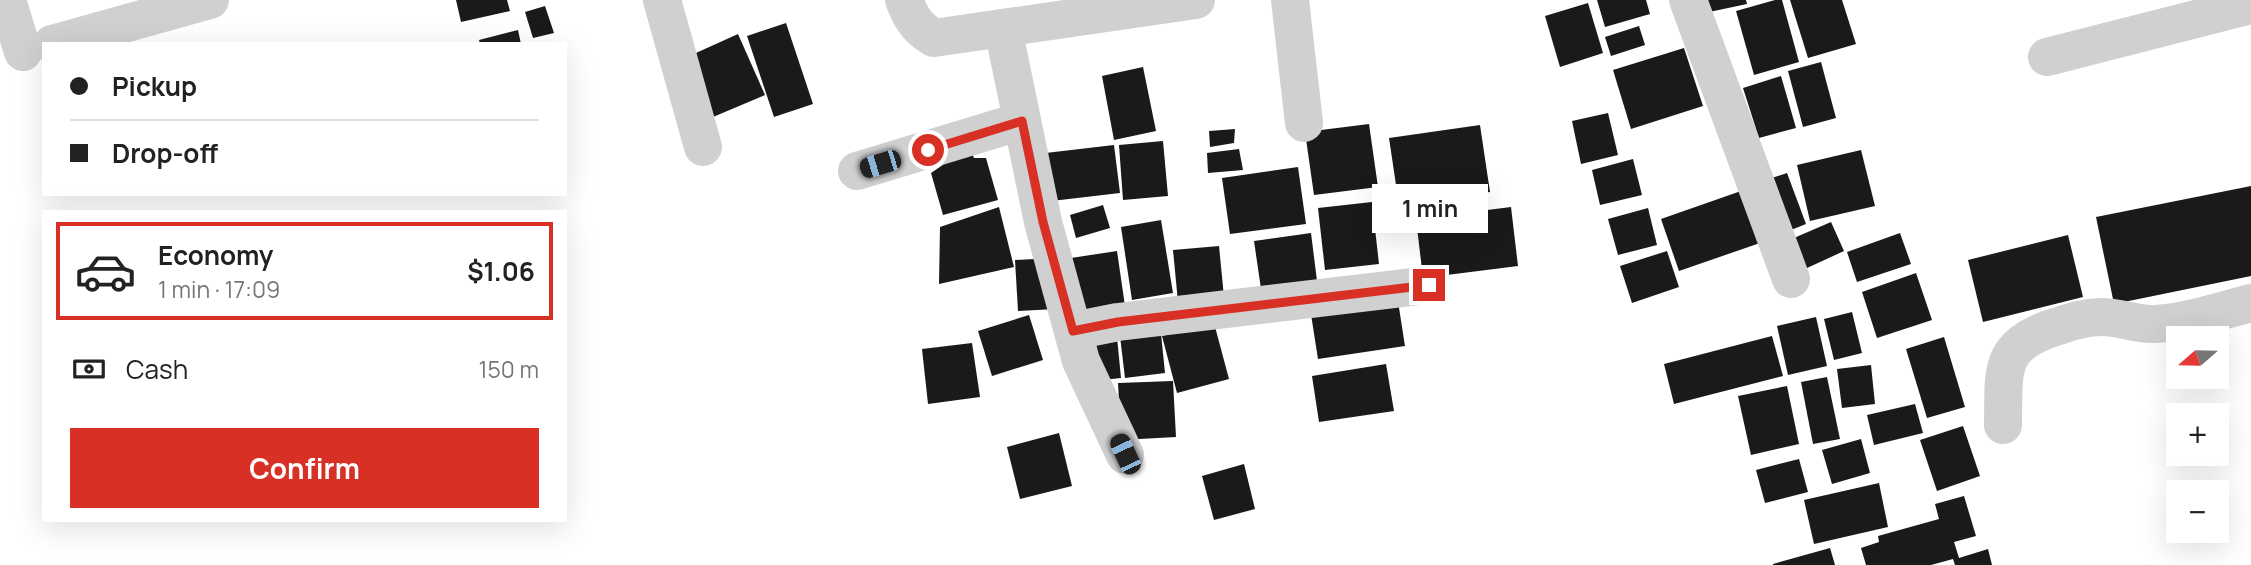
<!DOCTYPE html>
<html lang="en">
<head>
<meta charset="utf-8">
<style>
	body { margin:0; font-family:Manrope,sans-serif; background:#f2f2f2; color:#222; height:100vh; display:flex; flex-direction:column; font-size:26px; white-space:nowrap }
	* { box-sizing:border-box; margin:0 }
	p { font-size:23px; color:#767676 }
	.icon { flex:none; width:38px; height:38px; fill:none; stroke:currentColor; stroke-width:2; stroke-linecap:round; stroke-linejoin:round }
	.map { position:relative; flex:1; overflow:hidden }
	.details { position:absolute; left:42px; top:210px; width:525px; height:312px; display:flex; flex-direction:column; background:#fff; border-radius:0px; box-shadow:0 7px 28px #0002 }
	.details>* { flex:none }
	.hud { position:absolute; left:42px; top:42px; width:525px; height:154px; border-radius:0px; box-shadow:0 7px 28px #0002; display:grid; align-content:center; height:154px; padding:0 28px; background:#fff }
	.needle { width:46px; rotate:250deg }
	.buttons { position:absolute; left:2166px; top:326px; display:grid; gap:14px }
	.buttons a { display:grid; place-items:center; width:63px; height:63px; border-radius:0px; background:#fff; box-shadow:0 7px 28px #0002; font-size:35px }
	.end { position:absolute; width:32px; height:32px; margin:-16px; border:9px solid #d93025; background:#fff; box-shadow:0 0 0 4px #fff }
	.from { border-radius:50% }
	.bubble { position:absolute; height:49px; border-radius:0px; background:#fff; box-shadow:0 7px 28px #0002; font-size:23px; font-weight:700; line-height:49px; text-align:center }
	.car { position:absolute; width:21px; height:42px; margin:-21px -10px; border-radius:9px; box-shadow:0 0 5px 2px #0007; background:linear-gradient(#222 24%,#8ab4d8 0 40%,#222 0 76%,#8ab4d8 0 86%,#222 0) }
	.hud b { display:flex; align-items:center; gap:24px; height:66px; font-size:26px }
	.hud b+b { border-top:2px solid #e0e0e0 }
	.hud i { width:18px; height:18px; background:#222 }
	ul { padding:12px 0 0; list-style:none }
	li { display:flex; align-items:center; gap:21px; height:98px; margin:0 14px 10px; padding:0 14px; border:4px solid #e0e0e0; border-radius:0px }
	li div { flex:1 }
	li b { display:block; font-size:26px }
	li em { font-style:normal; font-weight:700 }
	li.active { border-color:#d93025 }
	li>.icon { width:63px; height:63px; stroke-width:1.5 }
	.pay { display:flex; align-items:center; gap:18px; height:77px; padding:0 28px; font-size:26px }
	.pay p { margin-inline-start:auto }
	.action { display:flex; gap:14px; margin-top:auto; padding:14px 28px }
	.action a { flex:1; height:80px; border-radius:0px; background:#d93025; color:#fff; font-size:28px; font-weight:700; line-height:80px; text-align:center }
	.map>svg:first-child { display:block }
	.building { fill:#1a1a1a }
	.lines { fill:none; stroke-linecap:round; stroke-linejoin:round }
	.minor { stroke:#d0d0d0; stroke-width:38 }
	.route { stroke:#d93025; stroke-width:9 }
</style>
</head>
<body>
<div class="map">
<svg width="2251" height="565" viewBox="0 0 2251 565">
	<rect width="100%" height="100%" fill="#fff"/>
	<g class="building">
		<polygon points="456,0 507,0 510,11 461,22"/>
		<polygon points="1597,0 1646,0 1650,14 1605,27"/>
		<polygon points="1692,0 1746,0 1747,4 1695,15"/>
		<polygon points="1775,0 1782,0 1799,62 1754,75 1736,11"/>
		<polygon points="1790,0 1842,0 1856,44 1808,58"/>
		<polygon points="1588,3 1603,53 1560,67 1545,16"/>
		<polygon points="545,6 554,33 533,38 525,12"/>
		<polygon points="786,23 813,104 774,117 747,36"/>
		<polygon points="1639,26 1645,45 1611,56 1605,37"/>
		<polygon points="518,30 521,44 480,44 479,40"/>
		<polygon points="738,34 765,95 713,117 687,57"/>
		<polygon points="1684,48 1703,106 1631,129 1613,70"/>
		<polygon points="1821,62 1836,118 1803,127 1788,71"/>
		<polygon points="1143,67 1156,131 1114,140 1102,76"/>
		<polygon points="1781,76 1796,128 1759,138 1743,88"/>
		<polygon points="1608,113 1618,155 1581,164 1572,121"/>
		<polygon points="1369,124 1378,187 1314,195 1305,132"/>
		<polygon points="1480,125 1490,192 1399,205 1389,138"/>
		<polygon points="1235,129 1234,143 1210,147 1209,131"/>
		<polygon points="1163,141 1168,196 1123,200 1119,145"/>
		<polygon points="1114,145 1120,193 1043,202 1037,154"/>
		<polygon points="969,147 974,158 986,158 998,200 943,215 931,173"/>
		<polygon points="1239,149 1243,170 1208,173 1207,153"/>
		<polygon points="1861,150 1875,206 1810,221 1797,165"/>
		<polygon points="1633,159 1642,195 1600,205 1592,170"/>
		<polygon points="1298,167 1306,224 1230,234 1222,178"/>
		<polygon points="1787,173 1806,224 1786,232 1766,180"/>
		<polygon points="2251,186 2251,276 2114,304 2096,217"/>
		<polygon points="1741,191 1760,243 1679,271 1661,219"/>
		<polygon points="1372,202 1379,264 1325,270 1318,208"/>
		<polygon points="1103,205 1110,228 1076,238 1070,215"/>
		<polygon points="999,207 1014,267 939,284 940,227"/>
		<polygon points="1511,207 1518,266 1423,278 1416,219"/>
		<polygon points="1648,208 1657,245 1618,255 1608,219"/>
		<polygon points="1161,220 1173,293 1132,300 1121,227"/>
		<polygon points="1831,222 1844,251 1794,274 1780,244"/>
		<polygon points="1311,233 1317,281 1261,289 1254,241"/>
		<polygon points="1900,233 1911,264 1857,282 1847,252"/>
		<polygon points="2068,235 2083,297 1983,322 1968,260"/>
		<polygon points="1219,246 1224,297 1178,302 1173,250"/>
		<polygon points="1117,251 1125,306 1079,312 1071,258"/>
		<polygon points="1667,251 1679,287 1632,303 1620,266"/>
		<polygon points="1053,258 1056,309 1018,311 1015,260"/>
		<polygon points="1916,273 1932,320 1877,338 1862,292"/>
		<polygon points="1397,295 1405,346 1318,359 1310,308"/>
		<polygon points="1852,312 1862,353 1834,360 1824,319"/>
		<polygon points="1029,315 1043,360 992,376 978,331"/>
		<polygon points="1816,317 1827,366 1788,375 1777,326"/>
		<polygon points="1214,323 1229,379 1177,393 1162,336"/>
		<polygon points="1160,324 1165,373 1125,378 1119,328"/>
		<polygon points="1116,327 1121,378 1093,381 1088,330"/>
		<polygon points="1772,336 1783,376 1674,404 1664,364"/>
		<polygon points="1944,337 1965,407 1927,418 1906,349"/>
		<polygon points="972,343 980,397 928,404 922,349"/>
		<polygon points="1386,364 1394,411 1319,422 1312,376"/>
		<polygon points="1871,365 1875,404 1842,408 1837,369"/>
		<polygon points="1827,377 1840,439 1813,444 1801,382"/>
		<polygon points="1173,381 1176,437 1121,440 1118,383"/>
		<polygon points="1787,386 1799,444 1751,455 1738,396"/>
		<polygon points="1915,404 1923,433 1874,445 1867,415"/>
		<polygon points="1963,426 1980,476 1937,491 1920,440"/>
		<polygon points="1059,433 1072,486 1020,499 1007,447"/>
		<polygon points="1861,439 1870,473 1832,484 1822,450"/>
		<polygon points="1799,459 1808,492 1765,503 1756,470"/>
		<polygon points="1244,464 1255,509 1214,520 1202,476"/>
		<polygon points="1879,483 1888,527 1814,544 1804,500"/>
		<polygon points="1964,496 1976,536 1954,542 1959,558 1988,549 1992,565 1955,565 1953,559 1931,565 1866,565 1861,548 1879,542 1878,536 1939,519 1935,504"/>
		<polygon points="1830,548 1835,565 1773,565 1773,564"/>
	</g>
	<g class="lines">
		<g class="minor">
			<polyline points="7,0 23,52"/>
			<polyline points="662,0 703,147"/>
			<path d="M904,0C911,18 917,28 934,38L1196,0"/>
			<polyline points="1290,0 1304,123"/>
			<polyline points="1688,0 1791,279"/>
			<polyline points="1003,28 1043,222 1081,361 1125,455"/>
			<polyline points="52,44 210,0"/>
			<polyline points="2047,57 2251,5"/>
			<polyline points="857,171 1022,121"/>
			<polyline points="1073,331 1118,322 1429,285"/>
			<path d="M2003,425C2004,372 1997,345 2055,327C2071,322 2085,317 2102,317C2120,317 2138,325 2156,324C2188,322 2220,311 2251,303"/>
		</g>
	</g>
	<g class="lines">
		<polyline class="route" points="928,150 1022,121 1043,222 1073,331 1118,322 1429,285"/>
	</g>
</svg>
<div class="buttons">
<a><svg class="needle" viewBox="-14 -14 28 28"><path d="M0-13l5 13h-10z" fill="#e53935"/><path d="M0 13l5-13h-10z" fill="#767676"/></svg></a>
<a>+</a>
<a>−</a>
</div>
<i class="end from" style="left:928px;top:150px"></i>
<i class="end" style="left:1429px;top:285px"></i>
<div class="bubble" style="left:1372px;top:184px;width:116px">1 min</div>
<i class="car" style="left:880px;top:164px;rotate:253deg"></i>
<i class="car" style="left:1125px;top:454px;rotate:335deg"></i>
<div class="hud">
<b><i class="from"></i>Pickup</b>
<b><i></i>Drop-off</b>
</div>
<section class="details">
<ul>
<li class="active"><svg class="icon" aria-label="car" viewBox="0 0 24 24"><path d="M5 17H2v-5l4-1 3-4h7l3 4 3 1v5h-3M9 17h6M6 11h13"/><circle cx="7" cy="17" r="2"/><circle cx="17" cy="17" r="2"/></svg><div><b>Economy</b><p>1 min · 17:09</p></div><em>$1.06</em></li>
</ul>
<div class="pay"><svg class="icon" aria-label="cash" viewBox="0 0 24 24"><path d="M3 7h18v10H3z"/><circle cx="12" cy="12" r="2"/></svg>Cash<p>150 m</p></div>
<div class="action"><a>Confirm</a></div>
</section>
</div>
</body>
</html>
